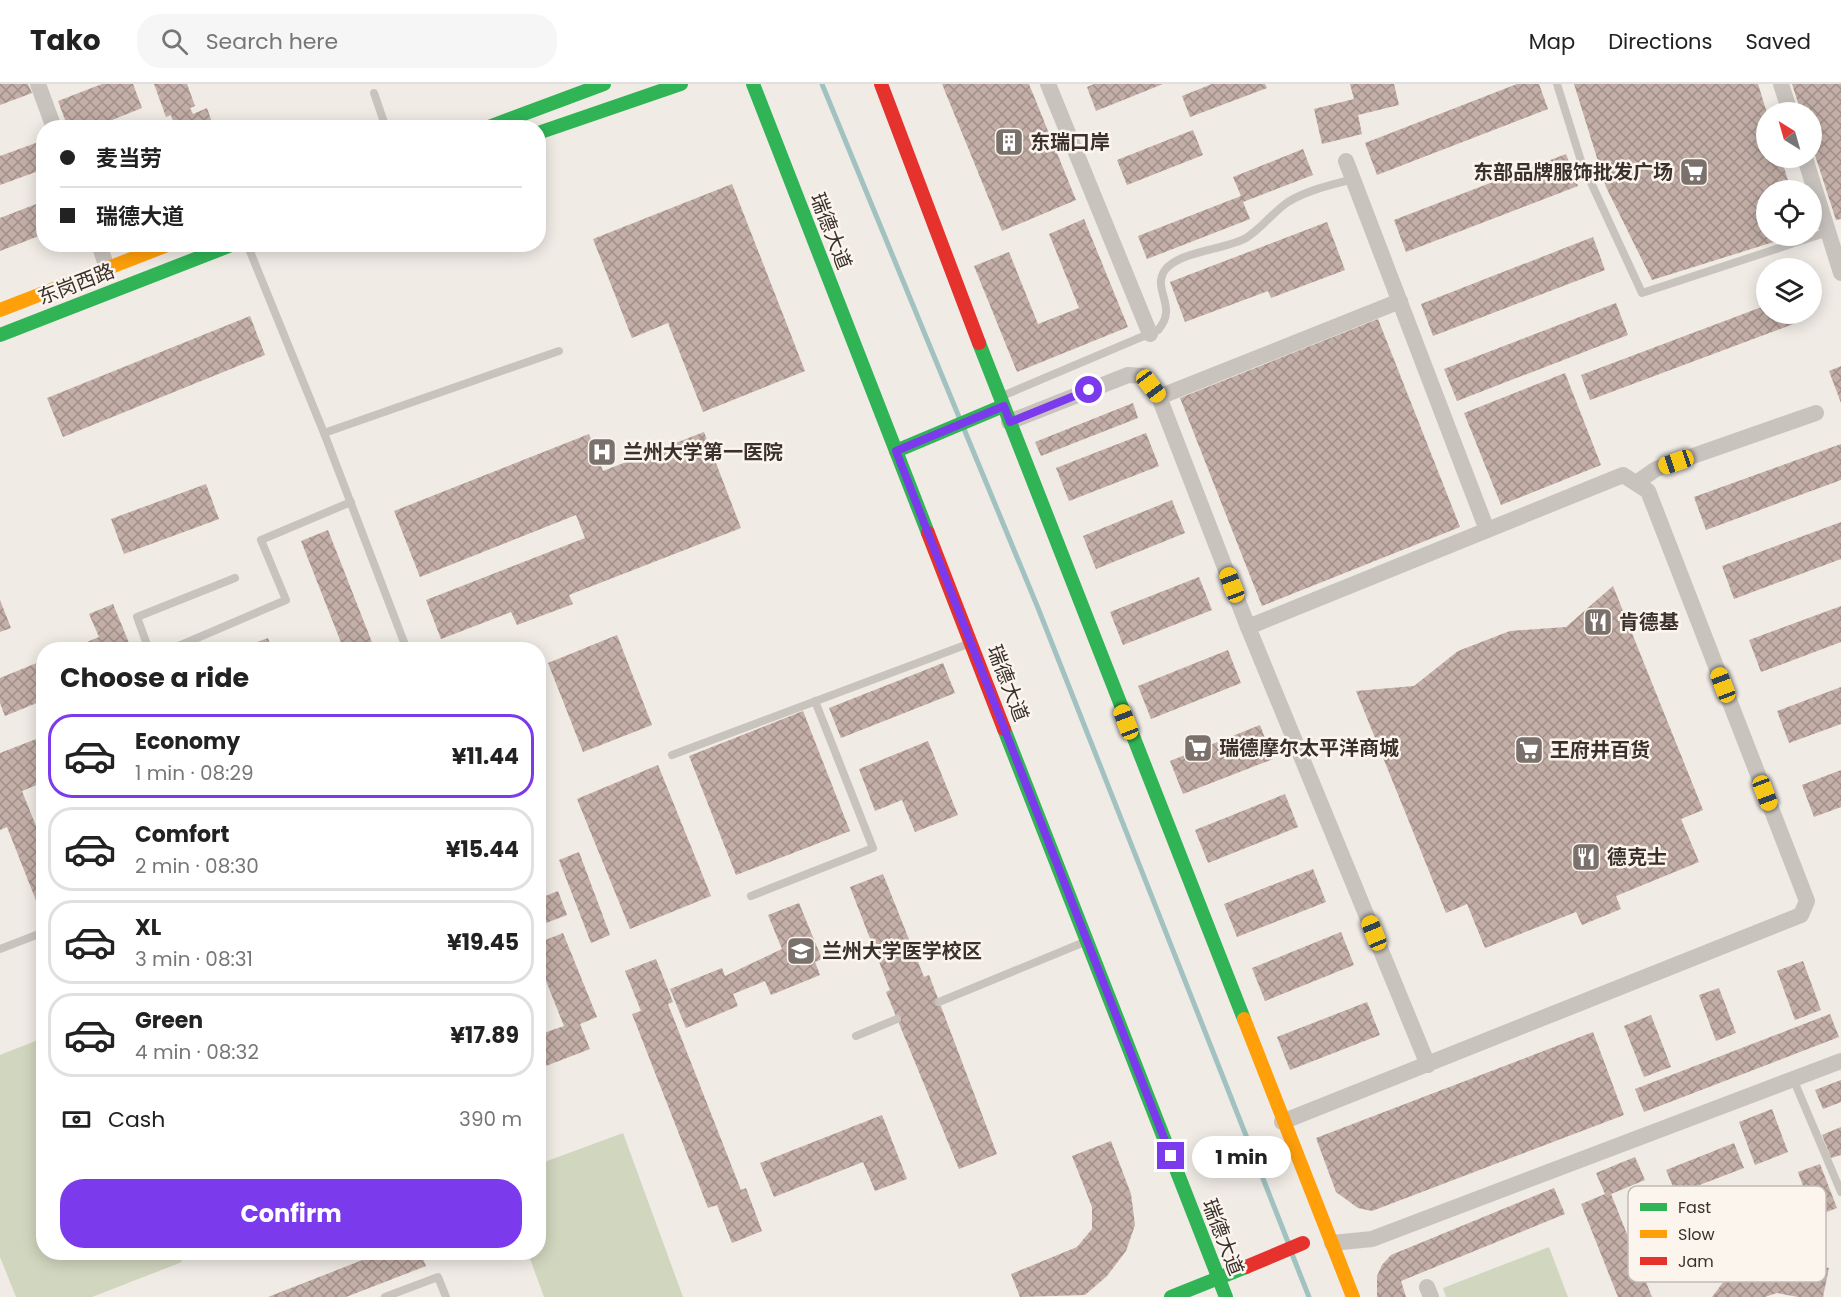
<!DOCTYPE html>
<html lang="en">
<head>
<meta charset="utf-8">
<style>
	body { margin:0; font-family:Poppins,"Noto Sans SC",sans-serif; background:#f6f6f6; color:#222; height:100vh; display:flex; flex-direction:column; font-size:22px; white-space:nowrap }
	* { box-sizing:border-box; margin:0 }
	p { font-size:20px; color:#767676 }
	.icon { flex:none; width:33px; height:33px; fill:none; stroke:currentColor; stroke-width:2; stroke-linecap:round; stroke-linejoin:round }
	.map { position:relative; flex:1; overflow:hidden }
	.sheet { position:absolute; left:36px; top:558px; width:510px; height:618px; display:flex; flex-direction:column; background:#fff; border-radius:24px; box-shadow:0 3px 15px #0003 }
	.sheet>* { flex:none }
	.guide { position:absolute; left:36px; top:36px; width:510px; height:132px; border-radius:24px; box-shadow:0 3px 15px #0003; display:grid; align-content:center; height:132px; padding:0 24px; background:#fff }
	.needle { width:39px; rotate:323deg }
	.controls { position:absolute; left:1756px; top:18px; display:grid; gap:12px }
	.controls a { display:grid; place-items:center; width:66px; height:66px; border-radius:50%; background:#fff; box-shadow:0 3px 15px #0003; font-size:30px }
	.end { position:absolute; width:27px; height:27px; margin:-14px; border:8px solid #7c3aed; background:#fff; box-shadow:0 0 0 3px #fff }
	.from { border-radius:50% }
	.bubble { position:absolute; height:42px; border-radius:21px; background:#fff; box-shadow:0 3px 15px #0003; font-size:20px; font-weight:700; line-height:42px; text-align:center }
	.car { position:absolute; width:18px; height:36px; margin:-18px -9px; border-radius:8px; box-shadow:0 0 4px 2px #0007; background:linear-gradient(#f5c518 24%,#345 0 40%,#f5c518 0 76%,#345 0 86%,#f5c518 0) }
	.guide b { display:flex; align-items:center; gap:21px; height:57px; font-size:22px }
	.guide b+b { border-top:2px solid #e0e0e0 }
	.guide i { width:15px; height:15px; background:#222 }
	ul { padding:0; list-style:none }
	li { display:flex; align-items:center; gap:18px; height:84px; margin:0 12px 9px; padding:0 12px; border:3px solid #e0e0e0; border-radius:24px }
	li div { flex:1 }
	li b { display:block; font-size:22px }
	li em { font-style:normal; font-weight:700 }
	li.active { border-color:#7c3aed }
	li>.icon { width:54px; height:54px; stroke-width:1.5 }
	h2 { padding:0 24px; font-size:27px; line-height:72px }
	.pay { display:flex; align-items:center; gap:15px; height:66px; padding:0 24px; font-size:22px }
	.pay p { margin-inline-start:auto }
	.action { display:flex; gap:12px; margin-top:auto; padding:12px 24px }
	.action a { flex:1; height:69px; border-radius:24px; background:#7c3aed; color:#fff; font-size:24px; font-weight:700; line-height:69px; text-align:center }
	header { display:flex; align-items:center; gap:36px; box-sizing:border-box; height:84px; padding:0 30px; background:#fff; border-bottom:2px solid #e0e0e0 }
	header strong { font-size:28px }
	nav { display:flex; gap:33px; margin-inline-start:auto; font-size:21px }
	.search { width:420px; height:54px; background:#f6f6f6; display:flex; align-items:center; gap:15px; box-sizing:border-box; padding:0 21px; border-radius:24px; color:#767676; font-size:22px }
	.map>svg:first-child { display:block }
	.grass { fill:#d1d6bf }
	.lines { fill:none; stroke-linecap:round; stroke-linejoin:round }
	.stream { stroke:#a1c2c1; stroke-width:5 }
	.building { fill:url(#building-cross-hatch) }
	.lane { stroke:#c9c3be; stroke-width:8 }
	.street { stroke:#c9c3be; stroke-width:16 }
	.fast { stroke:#30b455; stroke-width:14 }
	.slow { stroke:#ff9f0a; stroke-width:14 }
	.jam { stroke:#e5322d; stroke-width:14 }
	.jam-bridge { stroke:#e5322d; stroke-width:14 }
	.route { stroke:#7c3aed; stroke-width:8 }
	.labels { text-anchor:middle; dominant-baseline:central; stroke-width:5; stroke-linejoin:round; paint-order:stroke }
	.poi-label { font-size:20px; font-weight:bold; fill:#3b302b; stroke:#fbf5ee; text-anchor:start }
	.street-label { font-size:20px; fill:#3b302b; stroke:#fbf5ee }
	.key { fill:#fbf5ee; stroke:#c1bab4; stroke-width:1.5 }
	.key-label { font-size:16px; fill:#3b302b }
</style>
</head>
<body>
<header>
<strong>Tako</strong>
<div class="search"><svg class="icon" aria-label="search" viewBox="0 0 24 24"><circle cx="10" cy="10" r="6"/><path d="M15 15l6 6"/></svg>Search here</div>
<nav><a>Map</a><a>Directions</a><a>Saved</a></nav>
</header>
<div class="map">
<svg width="1841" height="1213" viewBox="0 0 1841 1213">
	<defs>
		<pattern id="building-cross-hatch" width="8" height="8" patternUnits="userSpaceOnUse" patternTransform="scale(1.5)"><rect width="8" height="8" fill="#c3afa7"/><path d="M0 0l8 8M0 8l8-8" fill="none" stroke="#a08f88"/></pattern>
	</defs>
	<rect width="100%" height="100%" fill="#f0ebe5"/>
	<g class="grass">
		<polygon points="43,954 44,1168 178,1169 182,1178 92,1213 16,1213 0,1173 0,971"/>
		<polygon points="623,1049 683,1213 544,1213 528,1169 538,1168 539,1080"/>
		<polygon points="1549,1163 1568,1213 1446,1213 1443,1204"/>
	</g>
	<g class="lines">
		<g class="stream">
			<polyline points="822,0 959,333"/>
			<polyline points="964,345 1038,524 1288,1158"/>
			<polyline points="1292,1170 1309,1213"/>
		</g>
	</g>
	<g class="building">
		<polygon points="0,0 28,0 32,9 0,21"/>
		<polygon points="102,0 133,0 142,24 92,44 68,44 58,17"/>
		<polygon points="154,0 187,0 195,22 190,24 193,30 207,24 214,44 170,44 169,39 173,37 171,31 166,33"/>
		<polygon points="942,0 1029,0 1076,116 1002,147"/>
		<polygon points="1094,0 1163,0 1096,27 1087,3"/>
		<polygon points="1212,0 1265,0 1267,4 1190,33 1182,12"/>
		<polygon points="1350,0 1394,0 1399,21 1358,31 1362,50 1322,60 1314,25 1354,15"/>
		<polygon points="1517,0 1539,0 1548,25 1377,91 1365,59"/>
		<polygon points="1574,0 1758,0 1767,29 1767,74 1781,74 1791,106 1767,106 1767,152 1793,152 1652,196 1606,103"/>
		<polygon points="1792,0 1841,0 1841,135 1836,136 1812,62 1812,28 1801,28"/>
		<polygon points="1193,46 1203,71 1127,101 1117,76"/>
		<polygon points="44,56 44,85 0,101 0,72"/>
		<polygon points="1303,65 1313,91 1243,118 1250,135 1147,175 1138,152 1241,112 1233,93"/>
		<polygon points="1566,70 1578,102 1406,168 1394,136"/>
		<polygon points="732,100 805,287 703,328 668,239 632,254 593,155"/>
		<polygon points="44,117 44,150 0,167 0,134"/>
		<polygon points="1084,135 1128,243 1017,288 974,182 1009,168 1038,240 1079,224 1049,150"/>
		<polygon points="1327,138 1345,186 1271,214 1268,207 1185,238 1170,198"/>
		<polygon points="1593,153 1605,186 1433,252 1421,220"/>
		<polygon points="1616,219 1628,251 1457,317 1444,285"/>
		<polygon points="1767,221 1767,230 1802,230 1804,236 1590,316 1581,291"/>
		<polygon points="250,232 265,271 63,353 47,314"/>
		<polygon points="1378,235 1460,443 1262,522 1180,314"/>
		<polygon points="1841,282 1841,319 1829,287"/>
		<polygon points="1565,289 1601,381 1501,421 1464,329"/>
		<polygon points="1133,319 1138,334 1041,372 1035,358"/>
		<polygon points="704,348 741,444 569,511 573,520 517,541 511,528 441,555 426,516 585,454 576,431 420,493 394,427 589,350 603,387"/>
		<polygon points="1146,349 1159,382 1069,417 1056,384"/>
		<polygon points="1841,360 1841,396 1706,446 1694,413"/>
		<polygon points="206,400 219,435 124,470 111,435"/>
		<polygon points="1172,416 1185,449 1096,485 1083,452"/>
		<polygon points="1841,438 1841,475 1734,515 1722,482"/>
		<polygon points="328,446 375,566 344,566 301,457"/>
		<polygon points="1199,493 1212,526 1123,561 1110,528"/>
		<polygon points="1613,502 1703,726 1681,735 1699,778 1616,812 1621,825 1582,841 1576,828 1485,864 1467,820 1446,829 1356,607 1414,602 1458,567 1510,547 1566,543"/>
		<polygon points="0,516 11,544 0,548"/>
		<polygon points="113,520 132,566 68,566 99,553 89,530"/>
		<polygon points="1841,522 1841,558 1761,588 1749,556"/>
		<polygon points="617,551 652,641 583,668 548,579"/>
		<polygon points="268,554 272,566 239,566 239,565"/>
		<polygon points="1228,566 1241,599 1151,635 1138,602"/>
		<polygon points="44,576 44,616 5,632 0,619 0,594"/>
		<polygon points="943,579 955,609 841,654 829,624"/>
		<polygon points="1841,603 1841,640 1789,659 1777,627"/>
		<polygon points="803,627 850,747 736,791 689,672"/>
		<polygon points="1260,641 1273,675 1183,710 1170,677"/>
		<polygon points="44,652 44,698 22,707 44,762 44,822 39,824 7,743 0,746 0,669"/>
		<polygon points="928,657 958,731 915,748 902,716 875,727 859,685"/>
		<polygon points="658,681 711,812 630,845 577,715"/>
		<polygon points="1841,686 1841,723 1814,733 1802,701"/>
		<polygon points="1285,710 1298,743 1208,779 1195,746"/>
		<polygon points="579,768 610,851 591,859 559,776"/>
		<polygon points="1313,785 1326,818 1237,853 1224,820"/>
		<polygon points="883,790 924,893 929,891 997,1070 959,1085 886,908 890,906 850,803"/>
		<polygon points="558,807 567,831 538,842 538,815"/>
		<polygon points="799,819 822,875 815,878 820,891 771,911 765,897 733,910 738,922 686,944 670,905 722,884 725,892 782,865 768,831"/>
		<polygon points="1341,848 1354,881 1265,917 1252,884"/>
		<polygon points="563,849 597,933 580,940 590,965 538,985 538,951 564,942 538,877 538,859"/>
		<polygon points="656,875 673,918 668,920 741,1106 746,1104 762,1147 732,1159 717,1121 708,1124 632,930 641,927 625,887"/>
		<polygon points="1803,877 1821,926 1795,936 1777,887"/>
		<polygon points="1719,904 1736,949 1716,957 1699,911"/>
		<polygon points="1367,918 1380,951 1290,986 1277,953"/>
		<polygon points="1830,930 1839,953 1644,1028 1635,1005"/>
		<polygon points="1651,931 1671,983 1644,993 1624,942"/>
		<polygon points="1593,948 1624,1031 1372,1127 1358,1124 1336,1108 1316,1054"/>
		<polygon points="1841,996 1841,1018 1823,1025 1815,1006"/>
		<polygon points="1772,1025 1788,1068 1755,1081 1739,1038"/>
		<polygon points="882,1031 907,1095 875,1107 863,1078 774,1113 760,1079"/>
		<polygon points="1841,1043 1841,1071 1831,1074 1822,1051"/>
		<polygon points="1111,1057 1131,1110 1135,1141 1126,1167 1107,1192 1085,1211 1020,1213 1011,1190 1077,1163 1092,1145 1092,1123 1072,1072"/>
		<polygon points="1734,1059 1744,1084 1676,1110 1666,1086"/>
		<polygon points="1635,1073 1645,1096 1611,1110 1652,1213 1618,1213 1581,1120 1605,1110 1596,1089"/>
		<polygon points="1820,1080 1837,1124 1814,1133 1798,1088"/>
		<polygon points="1554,1104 1565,1130 1401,1197 1406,1213 1377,1213 1377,1192 1382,1181 1391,1171"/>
		<polygon points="1750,1116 1773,1173 1829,1184 1823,1213 1798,1213 1777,1209 1765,1213 1712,1213 1734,1184 1713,1130"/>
		<polygon points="383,1168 420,1168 426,1182 346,1213 268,1213"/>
	</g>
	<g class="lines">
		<g class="lane">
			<polyline points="1557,0 1581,77 1642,209 1828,148"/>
			<polyline points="374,9 386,44"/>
			<polyline points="247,160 324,349 407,566"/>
			<path d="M1000,313L1158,246C1179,222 1151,206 1165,186C1179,167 1225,166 1246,154C1261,145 1273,128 1288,118C1307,106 1332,101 1353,95"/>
			<polyline points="324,349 559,267"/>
			<polyline points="149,566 137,533 235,494"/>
			<polyline points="169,566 286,516 261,456 351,418"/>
			<polyline points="672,671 968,560"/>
			<polyline points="751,812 873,764 815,617"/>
			<polyline points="0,865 44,848"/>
			<polyline points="939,918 1087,857"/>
			<polyline points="856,952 897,935"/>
			<polyline points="1794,997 1841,1108"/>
			<polyline points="385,1213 438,1193 446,1213"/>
		</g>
		<g class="street">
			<polyline points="38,0 54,44"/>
			<polyline points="1048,0 1150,250"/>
			<polyline points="1781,0 1790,28"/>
			<polyline points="1805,74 1841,189"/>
			<polyline points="1346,77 1487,446"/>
			<polyline points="99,160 107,184"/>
			<polyline points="1159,313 1400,217"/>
			<polyline points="1009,338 1128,291 1143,292 1159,313 1248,543"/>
			<polyline points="1636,399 1656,385 1816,329"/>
			<polyline points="1282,1038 1801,831 1807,817 1648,407 1623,391 1248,543 1428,981"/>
			<polyline points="1332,1159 1372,1155 1841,977"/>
			<polyline points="1427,1203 1431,1213"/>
		</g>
		<g class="fast">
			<polyline points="753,0 928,449"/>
			<polyline points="486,44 604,0"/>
			<polyline points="538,49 681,0"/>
			<polyline points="0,251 234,160"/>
			<polyline points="979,259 1244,935"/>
			<polyline points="896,367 1003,322"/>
			<polyline points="1004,645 1226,1213"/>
			<polyline points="1171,1213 1246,1183"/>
		</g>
		<g class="slow">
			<polyline points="0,226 170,160"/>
			<polyline points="1244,935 1353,1213"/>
		</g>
		<g class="jam">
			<polyline points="881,0 979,259"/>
			<polyline points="928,449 1004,645"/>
		</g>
		<polyline class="jam-bridge" points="1246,1183 1303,1159"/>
	</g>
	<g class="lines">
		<polyline class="route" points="1089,306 1010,338 1004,322 896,367 1171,1072"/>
	</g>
	<defs>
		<g id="building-square" transform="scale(1.5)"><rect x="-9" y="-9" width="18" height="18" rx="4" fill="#7a716c" stroke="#fbf5ee"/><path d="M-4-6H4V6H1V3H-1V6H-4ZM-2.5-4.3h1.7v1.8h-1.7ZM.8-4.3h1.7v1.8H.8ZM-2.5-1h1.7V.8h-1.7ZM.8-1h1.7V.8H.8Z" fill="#fff"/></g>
		<g id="supermarket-square" transform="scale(1.5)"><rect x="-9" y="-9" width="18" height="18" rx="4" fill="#7a716c" stroke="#fbf5ee"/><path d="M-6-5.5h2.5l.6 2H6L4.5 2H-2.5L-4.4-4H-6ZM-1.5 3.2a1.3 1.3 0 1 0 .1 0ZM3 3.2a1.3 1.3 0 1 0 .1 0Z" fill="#fff"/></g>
		<g id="hospital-square" transform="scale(1.5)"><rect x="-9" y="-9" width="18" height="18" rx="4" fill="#7a716c" stroke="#fbf5ee"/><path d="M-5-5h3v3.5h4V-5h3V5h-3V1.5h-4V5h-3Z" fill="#fff"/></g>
		<g id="restaurant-square" transform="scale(1.5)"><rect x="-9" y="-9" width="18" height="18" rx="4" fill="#7a716c" stroke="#fbf5ee"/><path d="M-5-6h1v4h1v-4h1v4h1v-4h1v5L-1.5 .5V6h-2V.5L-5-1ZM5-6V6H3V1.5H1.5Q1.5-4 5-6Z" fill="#fff"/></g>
		<g id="university-square" transform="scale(1.5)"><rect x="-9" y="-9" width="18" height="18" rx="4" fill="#7a716c" stroke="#fbf5ee"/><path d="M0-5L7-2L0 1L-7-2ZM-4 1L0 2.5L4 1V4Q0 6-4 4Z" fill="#fff"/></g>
	</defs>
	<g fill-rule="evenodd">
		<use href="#building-square" x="1009" y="58"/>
		<use href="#supermarket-square" x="1694" y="88"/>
		<use href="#hospital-square" x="602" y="368"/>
		<use href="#restaurant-square" x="1598" y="538"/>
		<use href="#supermarket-square" x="1198" y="664"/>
		<use href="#supermarket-square" x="1529" y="666"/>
		<use href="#restaurant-square" x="1586" y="773"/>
		<use href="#university-square" x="801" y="867"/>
	</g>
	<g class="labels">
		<g class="poi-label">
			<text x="1030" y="58">东瑞口岸</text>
			<text x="1673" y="88" text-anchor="end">东部品牌服饰批发广场</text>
			<text x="623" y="368">兰州大学第一医院</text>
			<text x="1619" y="538">肯德基</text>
			<text x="1219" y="664">瑞德摩尔太平洋商城</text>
			<text x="1550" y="666">王府井百货</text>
			<text x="1607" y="773">德克士</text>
			<text x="822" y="867">兰州大学医学校区</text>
		</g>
		<g class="street-label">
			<text transform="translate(831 147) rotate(69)">瑞德大道</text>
			<text transform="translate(76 200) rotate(-21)">东岗西路</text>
			<text transform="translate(1008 599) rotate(69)">瑞德大道</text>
			<text transform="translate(1223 1153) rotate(69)">瑞德大道</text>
		</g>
	</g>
	<rect x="1628" y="1102" width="198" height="96" rx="9" class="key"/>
	<rect x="1640" y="1119" width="27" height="8" fill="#30b455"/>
	<rect x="1640" y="1146" width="27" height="8" fill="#ff9f0a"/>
	<rect x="1640" y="1173" width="27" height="8" fill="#e5322d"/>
	<g class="key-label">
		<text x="1678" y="1129">Fast</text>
		<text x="1678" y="1156">Slow</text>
		<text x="1678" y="1183">Jam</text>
	</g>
</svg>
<div class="controls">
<a><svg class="needle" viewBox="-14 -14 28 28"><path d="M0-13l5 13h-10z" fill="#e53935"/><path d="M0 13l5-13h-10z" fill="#767676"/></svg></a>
<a><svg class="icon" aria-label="locate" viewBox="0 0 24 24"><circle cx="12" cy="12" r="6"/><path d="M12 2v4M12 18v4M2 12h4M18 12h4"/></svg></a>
<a><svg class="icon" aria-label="layers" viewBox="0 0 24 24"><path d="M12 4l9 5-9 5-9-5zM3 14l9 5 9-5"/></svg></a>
</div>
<i class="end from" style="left:1089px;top:306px"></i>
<i class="end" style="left:1171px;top:1072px"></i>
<div class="bubble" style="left:1192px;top:1052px;width:99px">1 min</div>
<i class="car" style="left:1151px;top:302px;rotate:143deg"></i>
<i class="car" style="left:1676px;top:378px;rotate:251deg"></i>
<i class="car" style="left:1232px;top:501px;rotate:339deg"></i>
<i class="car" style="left:1723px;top:601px;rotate:339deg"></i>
<i class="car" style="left:1126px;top:638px;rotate:339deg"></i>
<i class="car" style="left:1765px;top:709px;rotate:159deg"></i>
<i class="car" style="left:1374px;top:849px;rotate:338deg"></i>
<div class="guide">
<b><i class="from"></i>麦当劳</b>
<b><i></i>瑞德大道</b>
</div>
<section class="sheet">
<h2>Choose a ride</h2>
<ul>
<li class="active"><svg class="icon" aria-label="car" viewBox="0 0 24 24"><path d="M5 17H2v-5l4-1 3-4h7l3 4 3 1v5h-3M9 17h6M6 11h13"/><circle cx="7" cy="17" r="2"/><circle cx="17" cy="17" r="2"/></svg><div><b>Economy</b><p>1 min · 08:29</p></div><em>¥11.44</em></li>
<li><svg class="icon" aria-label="car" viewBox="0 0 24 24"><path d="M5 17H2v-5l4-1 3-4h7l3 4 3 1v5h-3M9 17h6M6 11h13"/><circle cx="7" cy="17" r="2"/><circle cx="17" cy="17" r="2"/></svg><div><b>Comfort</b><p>2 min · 08:30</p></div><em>¥15.44</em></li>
<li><svg class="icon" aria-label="car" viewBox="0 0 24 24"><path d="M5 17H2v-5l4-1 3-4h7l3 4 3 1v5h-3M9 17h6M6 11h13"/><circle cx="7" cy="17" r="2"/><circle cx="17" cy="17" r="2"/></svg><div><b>XL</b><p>3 min · 08:31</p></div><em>¥19.45</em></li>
<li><svg class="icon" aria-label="car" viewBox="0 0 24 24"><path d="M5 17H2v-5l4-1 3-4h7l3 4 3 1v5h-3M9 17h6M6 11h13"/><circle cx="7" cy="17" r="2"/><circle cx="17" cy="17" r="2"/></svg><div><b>Green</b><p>4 min · 08:32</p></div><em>¥17.89</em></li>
</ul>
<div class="pay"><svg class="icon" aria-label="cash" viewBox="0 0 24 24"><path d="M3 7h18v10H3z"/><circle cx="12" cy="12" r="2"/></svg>Cash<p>390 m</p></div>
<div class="action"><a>Confirm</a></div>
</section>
</div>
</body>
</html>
